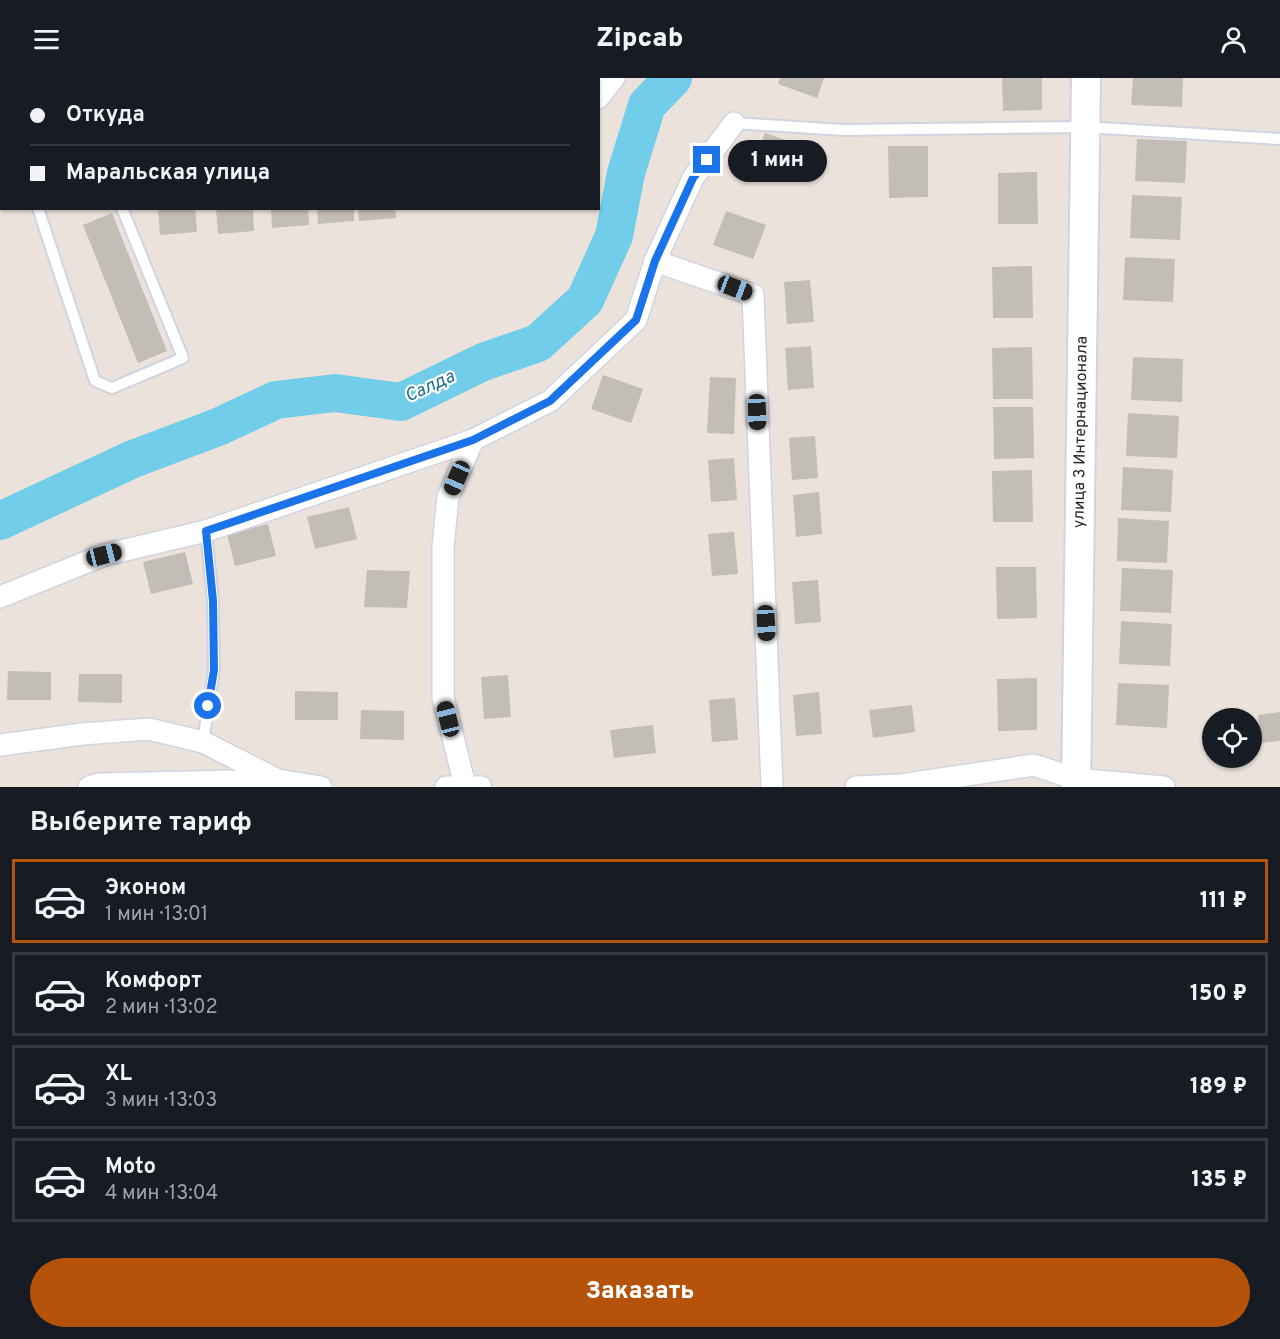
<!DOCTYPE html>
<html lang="ru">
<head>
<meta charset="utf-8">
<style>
	body { margin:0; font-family:Overpass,sans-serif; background:#20242c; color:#f1f3f6; height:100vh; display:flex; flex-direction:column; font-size:22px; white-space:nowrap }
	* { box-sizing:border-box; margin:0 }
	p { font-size:20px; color:#9ea1a6 }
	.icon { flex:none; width:33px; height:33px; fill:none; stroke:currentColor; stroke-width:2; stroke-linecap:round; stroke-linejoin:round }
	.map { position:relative; height:709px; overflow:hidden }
	.sheet { display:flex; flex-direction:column; background:#171b24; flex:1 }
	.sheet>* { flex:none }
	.banner { position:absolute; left:0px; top:0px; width:600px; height:132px; box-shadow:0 2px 4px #0004; display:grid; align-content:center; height:132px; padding:0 30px; background:#171b24 }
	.buttons { position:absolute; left:1202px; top:630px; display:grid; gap:12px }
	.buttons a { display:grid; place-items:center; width:60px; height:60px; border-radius:50%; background:#171b24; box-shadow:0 2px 4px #0004; font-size:30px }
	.end { position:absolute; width:27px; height:27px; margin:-14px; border:8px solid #1a73e8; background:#fff; box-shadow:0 0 0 3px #fff }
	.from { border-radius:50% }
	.bubble { position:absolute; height:42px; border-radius:21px; background:#171b24; box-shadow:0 2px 4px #0004; font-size:20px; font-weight:800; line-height:42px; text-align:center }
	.car { position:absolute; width:18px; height:36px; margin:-18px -9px; border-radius:8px; box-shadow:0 0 4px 2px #0007; background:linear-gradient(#222 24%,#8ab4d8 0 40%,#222 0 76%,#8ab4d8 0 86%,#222 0) }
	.banner b { display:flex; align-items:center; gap:21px; height:57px; font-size:22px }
	.banner b+b { border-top:2px solid #363941 }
	.banner i { width:15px; height:15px; background:#f1f3f6 }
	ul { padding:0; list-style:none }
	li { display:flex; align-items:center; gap:18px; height:84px; margin:0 12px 9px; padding:0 18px; border:3px solid #363941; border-radius:0px }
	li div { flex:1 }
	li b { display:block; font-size:22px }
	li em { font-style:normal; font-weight:800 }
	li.on { border-color:#b45309 }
	li>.icon { width:54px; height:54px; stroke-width:1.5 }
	h2 { padding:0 30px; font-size:27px; line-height:72px }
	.cta { display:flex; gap:12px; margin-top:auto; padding:12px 30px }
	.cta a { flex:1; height:69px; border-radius:36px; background:#b45309; color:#fff; font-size:24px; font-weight:800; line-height:69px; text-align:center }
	header { display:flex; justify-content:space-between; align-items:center; height:78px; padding:0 30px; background:#171b24; font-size:27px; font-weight:800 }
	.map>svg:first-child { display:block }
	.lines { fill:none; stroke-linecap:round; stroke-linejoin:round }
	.river { stroke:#71cde9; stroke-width:38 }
	.building { fill:#c3bdb7 }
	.lane-casing { stroke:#d0d4e1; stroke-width:14 }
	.street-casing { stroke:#d0d4e1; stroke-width:24 }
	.secondary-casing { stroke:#d0d4e1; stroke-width:32 }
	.lane { stroke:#fff; stroke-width:10 }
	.street { stroke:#fff; stroke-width:21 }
	.secondary { stroke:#fff; stroke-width:28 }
	.route { stroke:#1a73e8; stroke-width:8 }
	.labels { text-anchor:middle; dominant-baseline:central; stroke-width:4.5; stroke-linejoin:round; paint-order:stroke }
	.street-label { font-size:16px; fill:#292929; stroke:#fff }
	.water-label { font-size:18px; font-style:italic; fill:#126b93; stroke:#fff }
</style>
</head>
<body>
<header><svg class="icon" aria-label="menu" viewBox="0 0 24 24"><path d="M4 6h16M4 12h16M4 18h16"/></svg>Zipcab<svg class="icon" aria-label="person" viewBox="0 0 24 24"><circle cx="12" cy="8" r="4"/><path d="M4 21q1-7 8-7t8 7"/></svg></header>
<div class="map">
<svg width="1280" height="709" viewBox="0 0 1280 709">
	<rect width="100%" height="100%" fill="#ebe3db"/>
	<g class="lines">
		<polyline class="river" points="0,443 133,381 218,349 276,322 335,315 401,324 483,284 538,265 585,222 614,158 626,95 647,27 673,0"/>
	</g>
	<g class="building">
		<polygon points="780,0 824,0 817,20 778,6"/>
		<polygon points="1002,0 1042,0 1042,32 1003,33"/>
		<polygon points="1133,0 1183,0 1182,29 1131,27"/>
		<polygon points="765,55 805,69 793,102 753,88"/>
		<polygon points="1137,61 1187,63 1185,105 1135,103"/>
		<polygon points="888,68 928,68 928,119 889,120"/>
		<polygon points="1037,94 1038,146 998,146 998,95"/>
		<polygon points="1132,117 1182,119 1180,162 1130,160"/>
		<polygon points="158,130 195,130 197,154 160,157"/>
		<polygon points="216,130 253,130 254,153 218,156"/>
		<polygon points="271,130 308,130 309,147 272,150"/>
		<polygon points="317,130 354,130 354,143 318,146"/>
		<polygon points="358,130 395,130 396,140 359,143"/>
		<polygon points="726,133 766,147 753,181 713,167"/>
		<polygon points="112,135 167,273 138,285 83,147"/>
		<polygon points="1125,179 1175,181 1173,224 1123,222"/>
		<polygon points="1032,188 1033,240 993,240 992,189"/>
		<polygon points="810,202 814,244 787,246 784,204"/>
		<polygon points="811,268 814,310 788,312 785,270"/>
		<polygon points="1032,269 1033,321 993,321 992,270"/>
		<polygon points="1133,279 1183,281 1182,324 1131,322"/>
		<polygon points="603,297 643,311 631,345 591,331"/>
		<polygon points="710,299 736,300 734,356 707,355"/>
		<polygon points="993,329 1033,329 1034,380 994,381"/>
		<polygon points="1128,335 1179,338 1177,380 1126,378"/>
		<polygon points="815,358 818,400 792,402 789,360"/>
		<polygon points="734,380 737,422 711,424 708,382"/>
		<polygon points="1123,389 1173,392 1171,434 1121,432"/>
		<polygon points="1032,392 1033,444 993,444 992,393"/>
		<polygon points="819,414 822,456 796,459 793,417"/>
		<polygon points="349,429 357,461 315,471 307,439"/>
		<polygon points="1118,440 1169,443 1167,485 1117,483"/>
		<polygon points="268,446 276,478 235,488 227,456"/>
		<polygon points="734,454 738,496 712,498 708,456"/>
		<polygon points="185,474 193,506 151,516 143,484"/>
		<polygon points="996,489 1036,489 1037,540 997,541"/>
		<polygon points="1122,490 1173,492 1171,535 1120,533"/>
		<polygon points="367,492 410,493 407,530 364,529"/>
		<polygon points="818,502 821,544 795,546 792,504"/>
		<polygon points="1121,543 1172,546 1170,588 1119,586"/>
		<polygon points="8,593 51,594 51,622 7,622"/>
		<polygon points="79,596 122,596 122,625 78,624"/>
		<polygon points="508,597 511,639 484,641 481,599"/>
		<polygon points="1037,600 1037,652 998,653 997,601"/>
		<polygon points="1118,605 1169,607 1167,650 1116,647"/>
		<polygon points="295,613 338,614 338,642 295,642"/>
		<polygon points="819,614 822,656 796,658 793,617"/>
		<polygon points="735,620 738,662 712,664 709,622"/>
		<polygon points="912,627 915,654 873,660 869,632"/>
		<polygon points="361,632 404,633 404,662 360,661"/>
		<polygon points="1280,634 1280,663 1261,665 1258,637"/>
		<polygon points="653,647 656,675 614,680 610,652"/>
	</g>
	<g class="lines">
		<g class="lane-casing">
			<g id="lane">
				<polyline points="275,2 275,0"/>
				<polyline points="734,45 844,52 1085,49 1280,61"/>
				<polyline points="38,130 95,303 112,310 183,280 122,130"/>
				<polyline points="203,664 214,592 213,523 206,453"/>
			</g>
		</g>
		<g class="street-casing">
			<g id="street">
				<polyline points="598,20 614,0"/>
				<polyline points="0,110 2,111"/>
				<polyline points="655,183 753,217 772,709"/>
				<polyline points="0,519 104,477 206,453 473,362 550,323 636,242 655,183 693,100 734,45"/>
				<polyline points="0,667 82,656 149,651 203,664 278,702 321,709"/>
				<polyline points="89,709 99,706 274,702"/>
				<polyline points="446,709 481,709"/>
				<polyline points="464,709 465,708 443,619 443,469 448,419 473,362"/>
				<polyline points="856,709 901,707 1034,687 1076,701 1164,709"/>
			</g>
		</g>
		<g class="secondary-casing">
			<polyline id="secondary" points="1076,709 1086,0"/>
		</g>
		<use href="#lane" class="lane"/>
		<use href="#street" class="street"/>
		<use href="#secondary" class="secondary"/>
	</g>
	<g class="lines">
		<polyline class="route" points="208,628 214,592 213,523 206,453 473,362 550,323 636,242 655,183 693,100 707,82"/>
	</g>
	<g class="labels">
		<g class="street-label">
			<text transform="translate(1081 354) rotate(-89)">улица 3 Интернационала</text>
		</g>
		<g class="water-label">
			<text transform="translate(430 309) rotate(-25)">Салда</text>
		</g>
	</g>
</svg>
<div class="buttons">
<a><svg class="icon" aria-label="locate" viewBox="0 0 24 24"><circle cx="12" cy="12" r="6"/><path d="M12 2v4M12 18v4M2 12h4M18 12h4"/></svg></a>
</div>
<i class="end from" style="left:208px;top:628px"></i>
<i class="end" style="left:707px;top:82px"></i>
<div class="bubble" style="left:728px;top:62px;width:99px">1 мин</div>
<i class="car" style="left:735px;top:210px;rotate:111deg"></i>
<i class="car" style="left:757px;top:334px;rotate:178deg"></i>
<i class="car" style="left:457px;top:400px;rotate:204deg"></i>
<i class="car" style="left:104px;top:477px;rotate:76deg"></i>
<i class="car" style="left:766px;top:545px;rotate:177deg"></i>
<i class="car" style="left:448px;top:641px;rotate:346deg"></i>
<div class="banner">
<b><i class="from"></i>Откуда</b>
<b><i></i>Маральская улица</b>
</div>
</div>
<section class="sheet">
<h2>Выберите тариф</h2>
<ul>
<li class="on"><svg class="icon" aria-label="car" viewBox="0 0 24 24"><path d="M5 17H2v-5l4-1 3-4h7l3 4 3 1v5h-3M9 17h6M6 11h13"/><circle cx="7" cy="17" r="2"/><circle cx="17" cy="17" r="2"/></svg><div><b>Эконом</b><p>1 мин · 13:01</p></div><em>111 ₽</em></li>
<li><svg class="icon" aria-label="car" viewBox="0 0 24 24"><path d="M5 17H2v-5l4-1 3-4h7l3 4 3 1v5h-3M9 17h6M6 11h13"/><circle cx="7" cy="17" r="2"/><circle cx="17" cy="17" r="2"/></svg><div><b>Комфорт</b><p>2 мин · 13:02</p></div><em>150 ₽</em></li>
<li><svg class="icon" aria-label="car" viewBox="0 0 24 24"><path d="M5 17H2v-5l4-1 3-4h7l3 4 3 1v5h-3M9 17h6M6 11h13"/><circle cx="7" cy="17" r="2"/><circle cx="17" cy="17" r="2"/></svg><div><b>XL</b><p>3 мин · 13:03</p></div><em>189 ₽</em></li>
<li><svg class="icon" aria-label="car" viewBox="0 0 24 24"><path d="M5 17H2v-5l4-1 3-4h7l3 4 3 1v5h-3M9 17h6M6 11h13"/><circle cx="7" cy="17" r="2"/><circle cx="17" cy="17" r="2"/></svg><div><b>Moto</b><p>4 мин · 13:04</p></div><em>135 ₽</em></li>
</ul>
<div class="cta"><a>Заказать</a></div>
</section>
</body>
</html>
